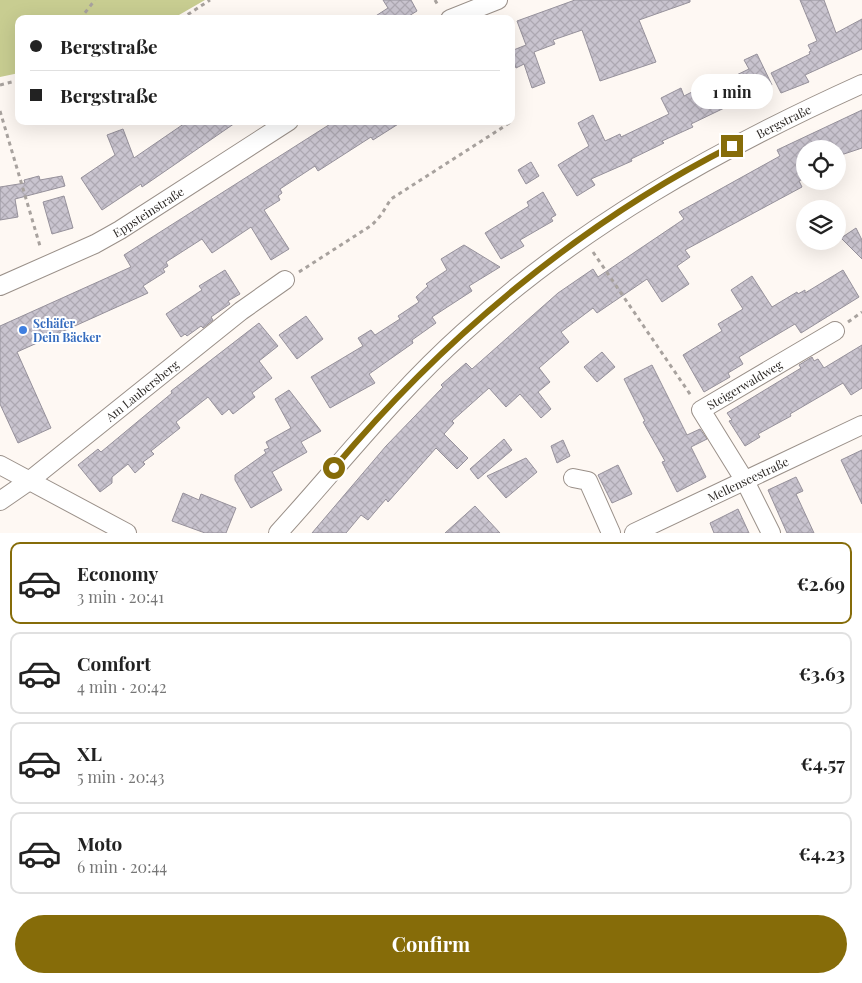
<!DOCTYPE html>
<html lang="en">
<head>
<meta charset="utf-8">
<style>
	body { margin:0; font-family:"Playfair Display",serif; background:#f2f2f2; color:#222; height:100vh; display:flex; flex-direction:column; font-size:19px; white-space:nowrap }
	* { box-sizing:border-box; margin:0 }
	p { font-size:16px; color:#767676 }
	.icon { flex:none; width:28px; height:28px; fill:none; stroke:currentColor; stroke-width:2; stroke-linecap:round; stroke-linejoin:round }
	.map { position:relative; height:533px; overflow:hidden }
	.panel { display:flex; flex-direction:column; background:#fff; flex:1 }
	.panel>* { flex:none }
	.guide { position:absolute; left:15px; top:15px; width:500px; height:110px; border-radius:10px; box-shadow:0 5px 20px #0002; display:grid; align-content:center; height:110px; padding:0 15px; background:#fff }
	.fabs { position:absolute; left:796px; top:140px; display:grid; gap:10px }
	.fabs a { display:grid; place-items:center; width:50px; height:50px; border-radius:50%; background:#fff; box-shadow:0 5px 20px #0002; font-size:25px }
	.end { position:absolute; width:22px; height:22px; margin:-11px; border:6px solid #866c09; background:#fff; box-shadow:0 0 0 2px #fff }
	.from { border-radius:50% }
	.bubble { position:absolute; height:35px; border-radius:18px; background:#fff; box-shadow:0 5px 20px #0002; font-size:16px; font-weight:700; line-height:35px; text-align:center }
	.guide b { display:flex; align-items:center; gap:18px; height:48px; font-size:19px }
	.guide b+b { border-top:1px solid #e0e0e0 }
	.guide i { width:12px; height:12px; background:#222 }
	ul { padding:9px 0 0; list-style:none }
	li { display:flex; align-items:center; gap:15px; height:82px; margin:0 10px 8px; padding:0 5px; border:2px solid #e0e0e0; border-radius:10px }
	li div { flex:1 }
	li b { display:block; font-size:19px }
	li em { font-style:normal; font-weight:700 }
	li.current { border-color:#866c09 }
	li>.icon { width:45px; height:45px; stroke-width:1.5 }
	.primary-button { display:flex; gap:10px; margin-top:auto; padding:10px 15px }
	.primary-button a { flex:1; height:58px; border-radius:30px; background:#866c09; color:#fff; font-size:20px; font-weight:700; line-height:58px; text-align:center }
	.map>svg:first-child { display:block }
	.green { fill:#c8cd91 }
	.building { fill:url(#building-cross-hatch); stroke:#96919b }
	.lines { fill:none; stroke-linecap:round; stroke-linejoin:round }
	.minor-casing { stroke:#9a9089; stroke-width:20 }
	.path { stroke:#a8a29e; stroke-width:3; stroke-dasharray:4 4; stroke-linecap:butt }
	.minor { stroke:#fff; stroke-width:18 }
	.route { stroke:#866c09; stroke-width:6 }
	.shop-dot { fill:#3f7fe0; stroke:#fff; stroke-width:2 }
	.labels { text-anchor:middle; dominant-baseline:central; stroke-width:4; stroke-linejoin:round; paint-order:stroke }
	.street-label { font-size:12px; fill:#2b2724; stroke:#fff }
	.shop-label { font-size:12px; font-weight:bold; fill:#366cbe; stroke:#fff; text-anchor:start }
</style>
</head>
<body>
<div class="map">
<svg width="862" height="533" viewBox="0 0 862 533">
	<defs>
		<pattern id="building-cross-hatch" width="8" height="8" patternUnits="userSpaceOnUse" patternTransform="scale(1.25)"><rect width="8" height="8" fill="#c9c4cf"/><path d="M0 0l8 8M0 8l8-8" fill="none" stroke="#ada8b2"/></pattern>
	</defs>
	<rect width="100%" height="100%" fill="#fef8f3"/>
	<polygon class="green" points="0,0 205,0 172,19 19,19 19,73 0,77"/>
	<g class="building">
		<polygon points="383,0 411,0 417,11 404,19 371,19 388,8"/>
		<polygon points="575,0 690,0 690,2 639,20 656,62 600,81 582,30 553,40 555,44 534,52 545,83 532,88 524,64 516,68 511,56 511,51 526,45 517,21"/>
		<polygon points="800,0 824,0 836,33 862,19 862,49 805,75 809,82 781,93 771,73 810,54 809,52 811,51 808,45 817,41"/>
		<polygon points="757,54 772,85 691,124 693,127 662,141 664,143 631,159 632,161 591,179 595,185 577,196 558,165 589,146 578,123 593,115 605,141 620,134 621,137 669,114 661,98 681,88 684,96 720,78 722,82 749,69 744,60"/>
		<polygon points="862,110 862,148 838,156 838,149 805,149 805,178 799,181 802,187 685,250 690,257 677,266 689,284 662,302 647,279 597,313 593,308 561,332 569,342 539,368 550,382 538,392 551,409 541,418 520,394 506,407 489,388 452,421 454,423 444,434 468,458 457,469 436,448 388,502 386,499 368,520 361,515 346,533 312,533 386,446 443,387 441,385 466,363 472,369 558,293 593,269 598,277 684,219 679,212 780,156 777,150"/>
		<polygon points="188,121 238,121 142,187 141,184 102,210 81,178 115,155 107,135 123,129 134,158"/>
		<polygon points="335,121 403,121 373,140 371,137 318,171 315,166 280,189 282,193 278,196 280,200 264,210 289,249 271,260 251,227 212,253 202,239 166,262 168,266 163,269 165,272 143,286 148,293 17,352 51,428 18,443 0,404 0,326 131,267 124,255"/>
		<polygon points="531,162 539,176 526,184 518,170"/>
		<polygon points="39,176 40,180 62,176 65,186 15,199 18,217 0,220 0,187 25,183 24,180"/>
		<polygon points="543,192 556,215 551,218 553,221 520,240 524,246 501,259 485,233 529,206 527,202"/>
		<polygon points="64,196 73,228 52,234 43,202"/>
		<polygon points="856,228 862,240 862,259 841,238"/>
		<polygon points="464,245 500,267 469,286 472,291 432,317 436,323 412,340 413,343 369,374 375,383 330,408 311,377 363,346 358,338 371,330 375,335 400,319 398,316 419,302 416,297 428,286 426,284 447,270 441,259"/>
		<polygon points="225,270 240,294 228,301 230,304 211,317 213,320 203,328 201,326 187,336 185,334 181,337 166,314 202,290 199,286"/>
		<polygon points="843,270 859,297 801,333 795,324 739,357 743,364 728,373 730,377 704,392 683,355 722,331 718,324 743,309 731,290 752,276 772,307 797,292 798,294 805,290 805,293"/>
		<polygon points="306,316 323,339 297,359 279,335"/>
		<polygon points="259,323 278,346 259,361 272,378 252,393 255,397 233,414 229,409 222,415 208,397 176,422 180,428 151,451 154,454 143,462 145,464 135,473 128,464 112,477 112,483 100,492 78,465 98,449 101,452 172,393 171,391"/>
		<polygon points="862,345 862,388 851,395 843,383 790,414 791,416 758,434 760,437 745,446 729,421 732,420 727,413 801,368 799,365 812,357 814,361 818,359 824,368"/>
		<polygon points="602,352 615,367 597,382 584,367"/>
		<polygon points="652,365 687,435 700,429 707,439 691,447 706,477 677,492 662,462 665,461 643,422 645,421 624,379"/>
		<polygon points="289,390 321,431 301,442 307,452 272,472 282,490 251,508 235,480 235,475 266,453 264,450 269,448 266,442 291,428 275,399"/>
		<polygon points="504,439 512,450 478,479 470,469"/>
		<polygon points="563,440 570,456 557,463 551,446"/>
		<polygon points="862,450 862,504 841,460"/>
		<polygon points="526,458 537,472 506,498 487,476"/>
		<polygon points="618,465 632,494 612,503 598,475"/>
		<polygon points="796,477 803,491 796,494 814,533 787,533 768,490"/>
		<polygon points="183,493 199,500 201,494 236,508 226,533 205,533 172,521"/>
		<polygon points="475,506 500,533 445,533"/>
		<polygon points="738,509 749,533 714,533 710,523"/>
	</g>
	<g class="lines">
		<g class="minor-casing">
			<g id="minor">
				<polyline points="450,19 498,0"/>
				<path id="s1" d="M0,286L95,244L120,230L289,121"/>
				<polyline points="0,465 127,533"/>
				<polyline points="573,478 588,481 611,533"/>
				<path id="s2" d="M0,501L29,481L241,311L285,280"/>
				<path id="s3" d="M278,533C339,466 395,394 463,333C580,226 718,149 862,84"/>
				<path id="s4" d="M634,533L862,425"/>
				<path id="s5" d="M771,533L745,481L701,410L835,331"/>
			</g>
		</g>
		<g class="path">
			<polyline points="435,0 439,7"/>
			<polyline points="80,19 95,0"/>
			<polyline points="181,19 210,0"/>
			<polyline points="0,85 19,80"/>
			<polyline points="0,111 40,246"/>
			<polyline points="593,252 692,397"/>
			<polyline points="299,272 372,225 381,215 391,199 494,133 509,123 508,121"/>
			<polyline points="848,322 862,312"/>
		</g>
		<use href="#minor" class="minor"/>
	</g>
	<g class="lines">
		<path class="route" d="M334,468C443,338 580,223 732,146"/>
	</g>
	<circle class="shop-dot" cx="23" cy="330" r="5"/>
	<g class="labels">
		<g class="street-label">
			<text stroke="none"><textPath href="#s3" startOffset="658">Bergstraße</textPath></text>
			<text stroke="none"><textPath href="#s1" startOffset="166">Eppsteinstraße</textPath></text>
			<text stroke="none"><textPath href="#s5" startOffset="192">Steigerwaldweg</textPath></text>
			<text stroke="none"><textPath href="#s2" startOffset="180">Am Laubersberg</textPath></text>
			<text stroke="none"><textPath href="#s4" startOffset="126">Mellenseestraße</textPath></text>
		</g>
		<g class="shop-label">
			<text x="33" y="323">Schäfer<tspan x="33" dy="14">Dein Bäcker</tspan></text>
		</g>
	</g>
</svg>
<div class="fabs">
<a><svg class="icon" aria-label="locate" viewBox="0 0 24 24"><circle cx="12" cy="12" r="6"/><path d="M12 2v4M12 18v4M2 12h4M18 12h4"/></svg></a>
<a><svg class="icon" aria-label="layers" viewBox="0 0 24 24"><path d="M12 4l9 5-9 5-9-5zM3 14l9 5 9-5"/></svg></a>
</div>
<i class="end from" style="left:334px;top:468px"></i>
<i class="end" style="left:732px;top:146px"></i>
<div class="bubble" style="left:691px;top:74px;width:82px">1 min</div>
<div class="guide">
<b><i class="from"></i>Bergstraße</b>
<b><i></i>Bergstraße</b>
</div>
</div>
<section class="panel">
<ul>
<li class="current"><svg class="icon" aria-label="car" viewBox="0 0 24 24"><path d="M5 17H2v-5l4-1 3-4h7l3 4 3 1v5h-3M9 17h6M6 11h13"/><circle cx="7" cy="17" r="2"/><circle cx="17" cy="17" r="2"/></svg><div><b>Economy</b><p>3 min · 20:41</p></div><em>€2.69</em></li>
<li><svg class="icon" aria-label="car" viewBox="0 0 24 24"><path d="M5 17H2v-5l4-1 3-4h7l3 4 3 1v5h-3M9 17h6M6 11h13"/><circle cx="7" cy="17" r="2"/><circle cx="17" cy="17" r="2"/></svg><div><b>Comfort</b><p>4 min · 20:42</p></div><em>€3.63</em></li>
<li><svg class="icon" aria-label="car" viewBox="0 0 24 24"><path d="M5 17H2v-5l4-1 3-4h7l3 4 3 1v5h-3M9 17h6M6 11h13"/><circle cx="7" cy="17" r="2"/><circle cx="17" cy="17" r="2"/></svg><div><b>XL</b><p>5 min · 20:43</p></div><em>€4.57</em></li>
<li><svg class="icon" aria-label="car" viewBox="0 0 24 24"><path d="M5 17H2v-5l4-1 3-4h7l3 4 3 1v5h-3M9 17h6M6 11h13"/><circle cx="7" cy="17" r="2"/><circle cx="17" cy="17" r="2"/></svg><div><b>Moto</b><p>6 min · 20:44</p></div><em>€4.23</em></li>
</ul>
<div class="primary-button"><a>Confirm</a></div>
</section>
</body>
</html>
